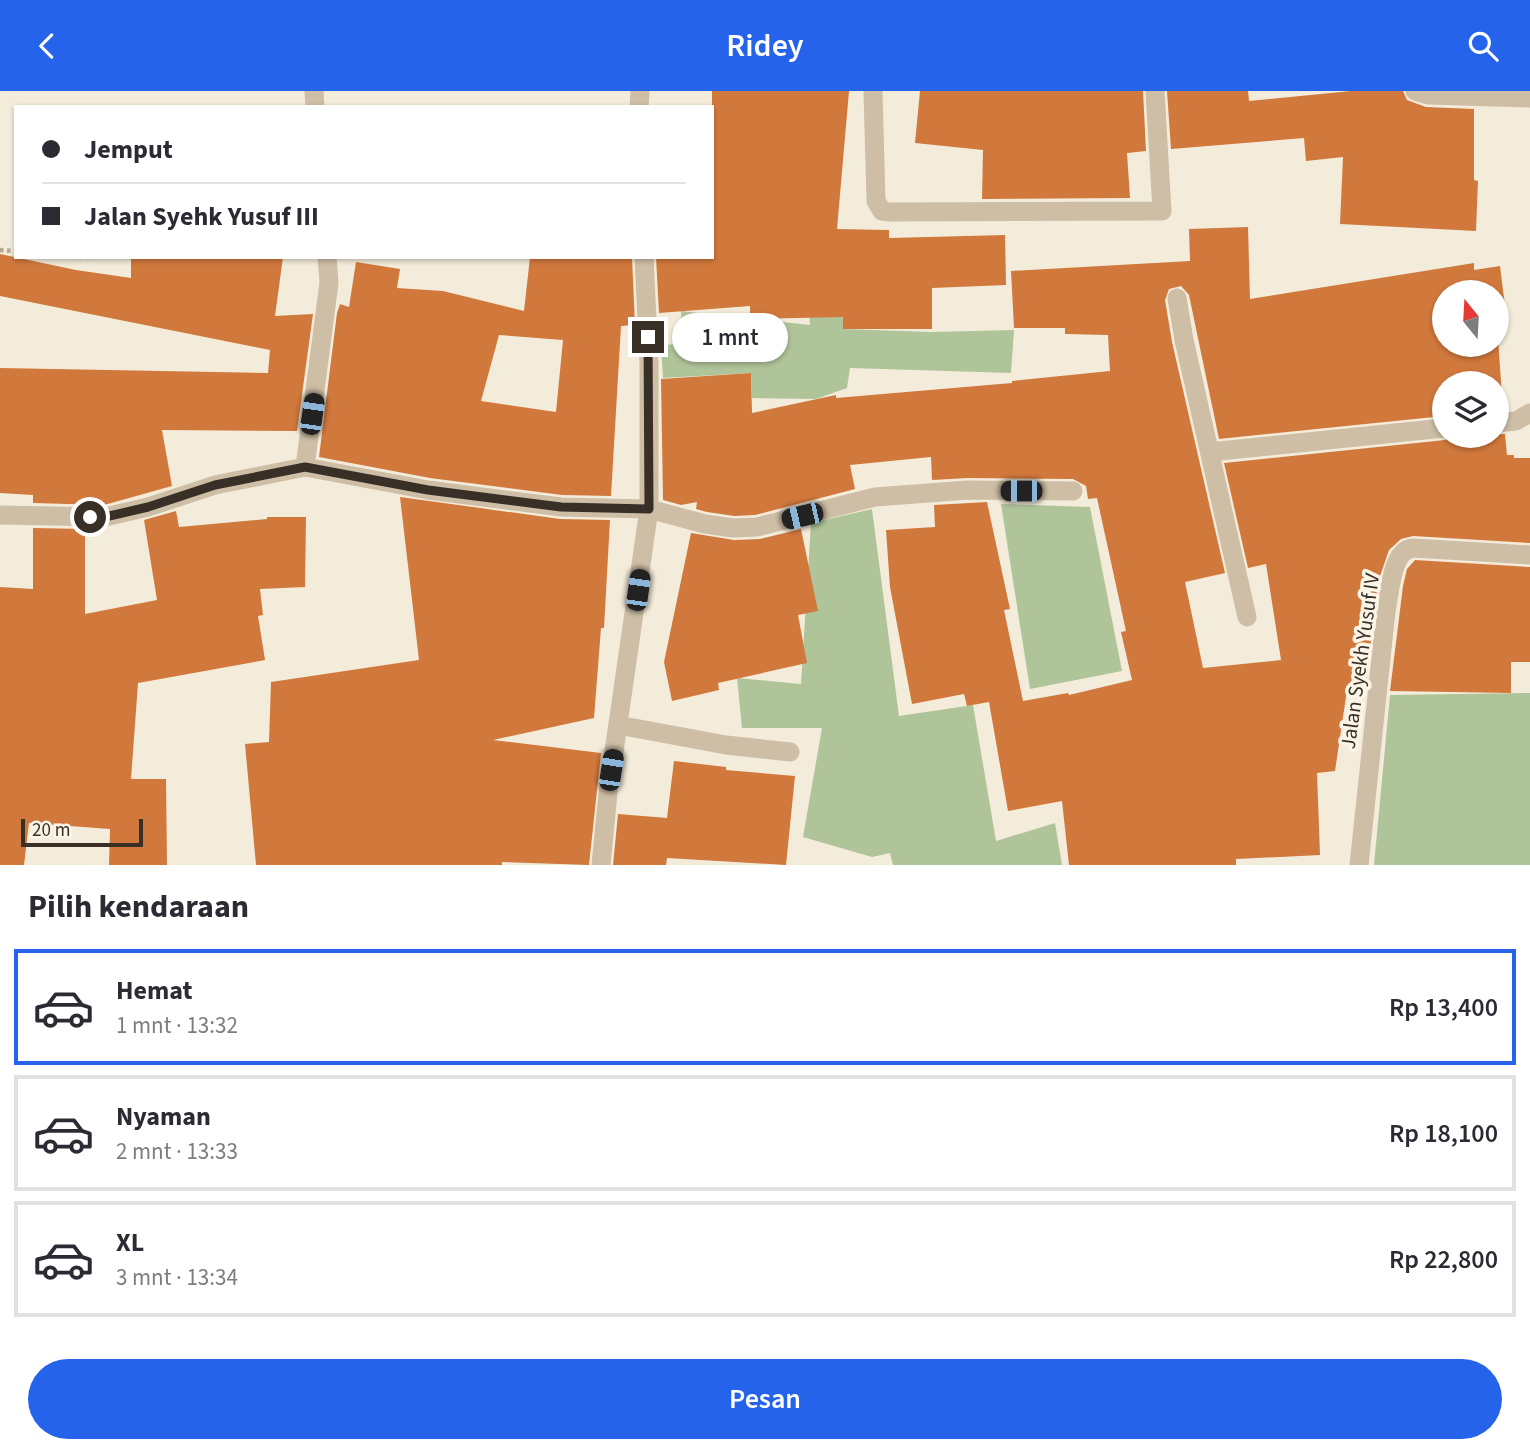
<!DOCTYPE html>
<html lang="id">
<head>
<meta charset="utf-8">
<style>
	body { margin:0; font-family:"Source Sans 3",sans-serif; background:#f2f2f3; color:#2b2b33; height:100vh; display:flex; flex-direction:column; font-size:26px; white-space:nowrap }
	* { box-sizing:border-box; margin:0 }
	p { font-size:23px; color:#7c7c81 }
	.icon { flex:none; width:38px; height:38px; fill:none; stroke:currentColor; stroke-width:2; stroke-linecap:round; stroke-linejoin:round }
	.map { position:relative; height:774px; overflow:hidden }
	.side { display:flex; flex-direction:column; background:#fff; flex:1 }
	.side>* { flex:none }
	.hud { position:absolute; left:14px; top:14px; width:700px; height:154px; border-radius:0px; box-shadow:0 2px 5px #0004; display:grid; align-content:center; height:154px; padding:0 28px; background:#fff }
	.needle { width:46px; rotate:342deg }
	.fabs { position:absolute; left:1432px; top:189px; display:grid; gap:14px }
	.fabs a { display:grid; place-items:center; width:77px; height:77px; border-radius:50%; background:#fff; box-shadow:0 2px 5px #0004; font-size:35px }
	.scale { position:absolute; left:21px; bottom:18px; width:122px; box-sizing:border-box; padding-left:7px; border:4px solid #382f27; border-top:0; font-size:19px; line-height:24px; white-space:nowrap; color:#382f27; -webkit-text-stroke:5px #fbf5e7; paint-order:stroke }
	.end { position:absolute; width:32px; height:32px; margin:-16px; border:9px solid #382f27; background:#fff; box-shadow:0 0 0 4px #fff }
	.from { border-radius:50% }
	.bubble { position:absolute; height:49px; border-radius:24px; background:#fff; box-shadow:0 2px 5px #0004; font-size:23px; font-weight:600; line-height:49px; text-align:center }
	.car { position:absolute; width:21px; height:42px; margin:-21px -10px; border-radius:9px; box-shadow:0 0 5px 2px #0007; background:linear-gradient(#222 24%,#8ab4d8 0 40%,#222 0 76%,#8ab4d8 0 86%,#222 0) }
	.hud b { display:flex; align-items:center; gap:24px; height:66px; font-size:26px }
	.hud b+b { border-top:2px solid #e1e1e2 }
	.hud i { width:18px; height:18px; background:#2b2b33 }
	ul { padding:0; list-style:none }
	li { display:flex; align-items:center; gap:21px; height:116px; margin:0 14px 10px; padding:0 14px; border:4px solid #e1e1e2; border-radius:0px }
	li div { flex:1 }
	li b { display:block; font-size:26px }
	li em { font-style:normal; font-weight:600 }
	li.active { border-color:#2563eb }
	li>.icon { width:63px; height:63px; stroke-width:1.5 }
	h2 { padding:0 28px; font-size:32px; line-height:84px }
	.primary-button { display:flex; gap:14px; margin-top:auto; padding:14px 28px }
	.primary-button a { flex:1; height:80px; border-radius:42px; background:#2563eb; color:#fff; font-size:28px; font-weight:600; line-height:80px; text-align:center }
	header { display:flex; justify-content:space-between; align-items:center; height:91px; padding:0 28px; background:#2563eb; color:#fff; font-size:32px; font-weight:600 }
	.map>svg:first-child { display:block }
	.green { fill:#afc499 }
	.building { fill:#d1783c; fill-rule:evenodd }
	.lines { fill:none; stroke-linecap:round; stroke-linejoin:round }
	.path { stroke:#b9a88f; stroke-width:4.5; stroke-dasharray:3.5 3.5; stroke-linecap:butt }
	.minor { stroke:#cdbea5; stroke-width:19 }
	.route { stroke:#382f27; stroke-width:9 }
	.labels { text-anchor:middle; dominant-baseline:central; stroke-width:7; stroke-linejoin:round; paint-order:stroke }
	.street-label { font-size:21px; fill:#382f27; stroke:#fbf5e7 }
</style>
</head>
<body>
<header><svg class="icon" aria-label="back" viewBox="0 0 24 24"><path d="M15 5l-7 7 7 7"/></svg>Ridey<svg class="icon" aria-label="search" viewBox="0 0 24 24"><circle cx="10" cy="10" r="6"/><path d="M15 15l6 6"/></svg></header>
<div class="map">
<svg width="1530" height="774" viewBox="0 0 1530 774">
	<rect width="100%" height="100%" fill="#f4ecda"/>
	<g class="green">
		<polygon points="805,171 843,176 843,238 932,241 1014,239 1011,282 850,277 847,297 816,308 752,307 751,282 663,287 661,254 682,253 681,220 810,234"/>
		<polygon points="1001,413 1090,416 1122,580 1030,598"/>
		<polygon points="872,418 899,625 973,614 996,750 1055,732 1062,774 893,774 890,762 872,766 803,746 822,637 742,637 737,587 801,593 811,432"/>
		<polygon points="1530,602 1530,774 1374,774 1390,604"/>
	</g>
	<g class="building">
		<polygon points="712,0 849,0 837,138 889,139 889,147 1005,144 1006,194 932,197 932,238 843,238 843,226 750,228 750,215 659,222 656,166 712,166"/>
		<polygon points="920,0 1143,0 1146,60 1127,62 1130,107 982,108 983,59 915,52"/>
		<polygon points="1167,0 1248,0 1249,10 1351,0 1403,0 1407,9 1426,16 1474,18 1474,89 1478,90 1476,140 1340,133 1343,66 1306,70 1304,47 1171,58"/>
		<polygon points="1248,136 1250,208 1474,172 1474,179 1500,175 1505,215 1496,217 1496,201 1444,201 1444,254 1496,254 1496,219 1503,319 1496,320 1496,292 1444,292 1444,325 1219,348 1189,204 1181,195 1169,198 1165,209 1172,251 1225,482 1185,491 1203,577 1281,569 1266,473 1248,477 1224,372 1445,349 1453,345 1505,343 1507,364 1514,364 1514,367 1530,367 1530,452 1413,445 1401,448 1389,459 1378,491 1365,600 1347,599 1335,680 1317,682 1320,764 1236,768 1236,774 1069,774 1062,710 1008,720 989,611 967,615 964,603 912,613 890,496 886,439 935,436 934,414 987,411 1010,518 1004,519 1023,610 1068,602 1069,604 1132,589 1121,541 1126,540 1097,407 1088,408 1086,395 1073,388 968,387 932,389 931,366 850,374 855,398 755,424 734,425 707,421 696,418 697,411 681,414 663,409 661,288 751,282 752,322 836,304 836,307 1012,292 1012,290 1110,280 1108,244 1065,243 1065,237 1014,237 1011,180 1190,170 1189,138"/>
		<polygon points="0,163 76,179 131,187 131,166 283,166 275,225 313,223 297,340 162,339 172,395 104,414 33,412 33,404 0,402 0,277 268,282 270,259 0,205"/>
		<path d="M530,166H632L635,234L621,235L611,405L562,404L430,387L319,366L337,222L340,213L349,216L356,171L400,178L397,197L443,200L524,220ZM499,244L563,249L556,321L481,310Z"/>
		<polygon points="400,406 560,428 610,429 604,537 601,537 594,627 493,649 601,662 589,774 502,771 502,774 256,774 245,653 269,651 271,591 419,569"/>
		<polygon points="176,420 179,436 267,428 267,426 306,426 305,496 260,498 263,524 258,525 265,569 138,592 131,688 166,688 167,774 109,774 110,738 29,732 24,774 0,774 0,496 33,498 33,437 85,438 85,523 157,509 144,429"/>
		<polygon points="801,438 818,520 798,524 807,572 718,592 719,599 672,610 664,571 691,442 734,449 760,448"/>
		<polygon points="1415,469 1530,476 1530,571 1511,571 1511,602 1390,600 1403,495 1407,478"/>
		<polygon points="674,670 726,676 726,679 795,685 786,774 667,767 666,774 613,774 618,723 667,727"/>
	</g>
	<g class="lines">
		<g class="path">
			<polyline points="0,159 16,160"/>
			<polyline points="78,166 95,166"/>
		</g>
		<g class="minor">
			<polyline points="314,0 315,16"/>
			<polyline points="873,0 876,110 882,120 890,121 1162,120 1155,0"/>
			<polyline points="1415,0 1429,4 1530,7"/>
			<polyline points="639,16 640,0"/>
			<polyline points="1177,207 1184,249 1247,526"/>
			<polyline points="1496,332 1516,330 1530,322"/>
			<polyline points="1210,361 1444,337"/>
			<polyline points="305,376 428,399 561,416 649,418 705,433 733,437 757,436 875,406 968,399 1073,400"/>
			<polyline points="0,424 105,426 148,416 215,394 305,376 329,192 327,166"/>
			<polyline points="618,634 726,654 790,661"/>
			<polyline points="601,774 608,702 649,418 649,272 644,166"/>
			<path d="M1359,774L1386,520C1390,503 1391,459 1413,457L1530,464"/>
		</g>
	</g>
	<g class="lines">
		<polyline class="route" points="90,426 105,426 148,416 215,394 305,376 428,399 561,416 649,418 648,246"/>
	</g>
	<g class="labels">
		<g class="street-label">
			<text transform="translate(1360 570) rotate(-82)">Jalan Syekh Yusuf IV</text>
		</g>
	</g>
</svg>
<div class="fabs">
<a><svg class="needle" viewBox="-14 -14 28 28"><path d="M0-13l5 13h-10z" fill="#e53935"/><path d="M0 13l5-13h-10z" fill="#7c7c81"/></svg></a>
<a><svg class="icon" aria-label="layers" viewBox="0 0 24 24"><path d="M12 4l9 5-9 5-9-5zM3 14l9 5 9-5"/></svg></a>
</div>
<div class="scale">20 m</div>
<i class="end from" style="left:90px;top:426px"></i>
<i class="end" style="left:648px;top:246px"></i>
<div class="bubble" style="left:672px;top:222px;width:116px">1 mnt</div>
<i class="car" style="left:312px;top:323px;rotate:8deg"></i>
<i class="car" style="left:1021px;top:400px;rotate:270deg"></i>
<i class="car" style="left:802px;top:425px;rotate:257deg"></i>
<i class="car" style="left:638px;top:499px;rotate:8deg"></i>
<i class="car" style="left:611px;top:679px;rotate:9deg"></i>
<div class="hud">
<b><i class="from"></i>Jemput</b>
<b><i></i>Jalan Syehk Yusuf III</b>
</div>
</div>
<section class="side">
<h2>Pilih kendaraan</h2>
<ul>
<li class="active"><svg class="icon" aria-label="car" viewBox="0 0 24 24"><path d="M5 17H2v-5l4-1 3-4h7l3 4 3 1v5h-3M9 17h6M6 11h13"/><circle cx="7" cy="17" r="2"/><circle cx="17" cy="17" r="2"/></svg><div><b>Hemat</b><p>1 mnt · 13:32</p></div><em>Rp 13,400</em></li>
<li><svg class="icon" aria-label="car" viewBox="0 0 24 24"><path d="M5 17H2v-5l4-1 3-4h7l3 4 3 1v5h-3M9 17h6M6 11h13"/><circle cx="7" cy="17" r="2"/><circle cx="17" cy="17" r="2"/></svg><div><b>Nyaman</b><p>2 mnt · 13:33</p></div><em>Rp 18,100</em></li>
<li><svg class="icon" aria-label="car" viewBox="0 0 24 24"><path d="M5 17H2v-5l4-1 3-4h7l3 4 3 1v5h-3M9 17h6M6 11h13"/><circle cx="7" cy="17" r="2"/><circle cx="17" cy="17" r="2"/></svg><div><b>XL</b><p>3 mnt · 13:34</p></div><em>Rp 22,800</em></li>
</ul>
<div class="primary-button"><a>Pesan</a></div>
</section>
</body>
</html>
